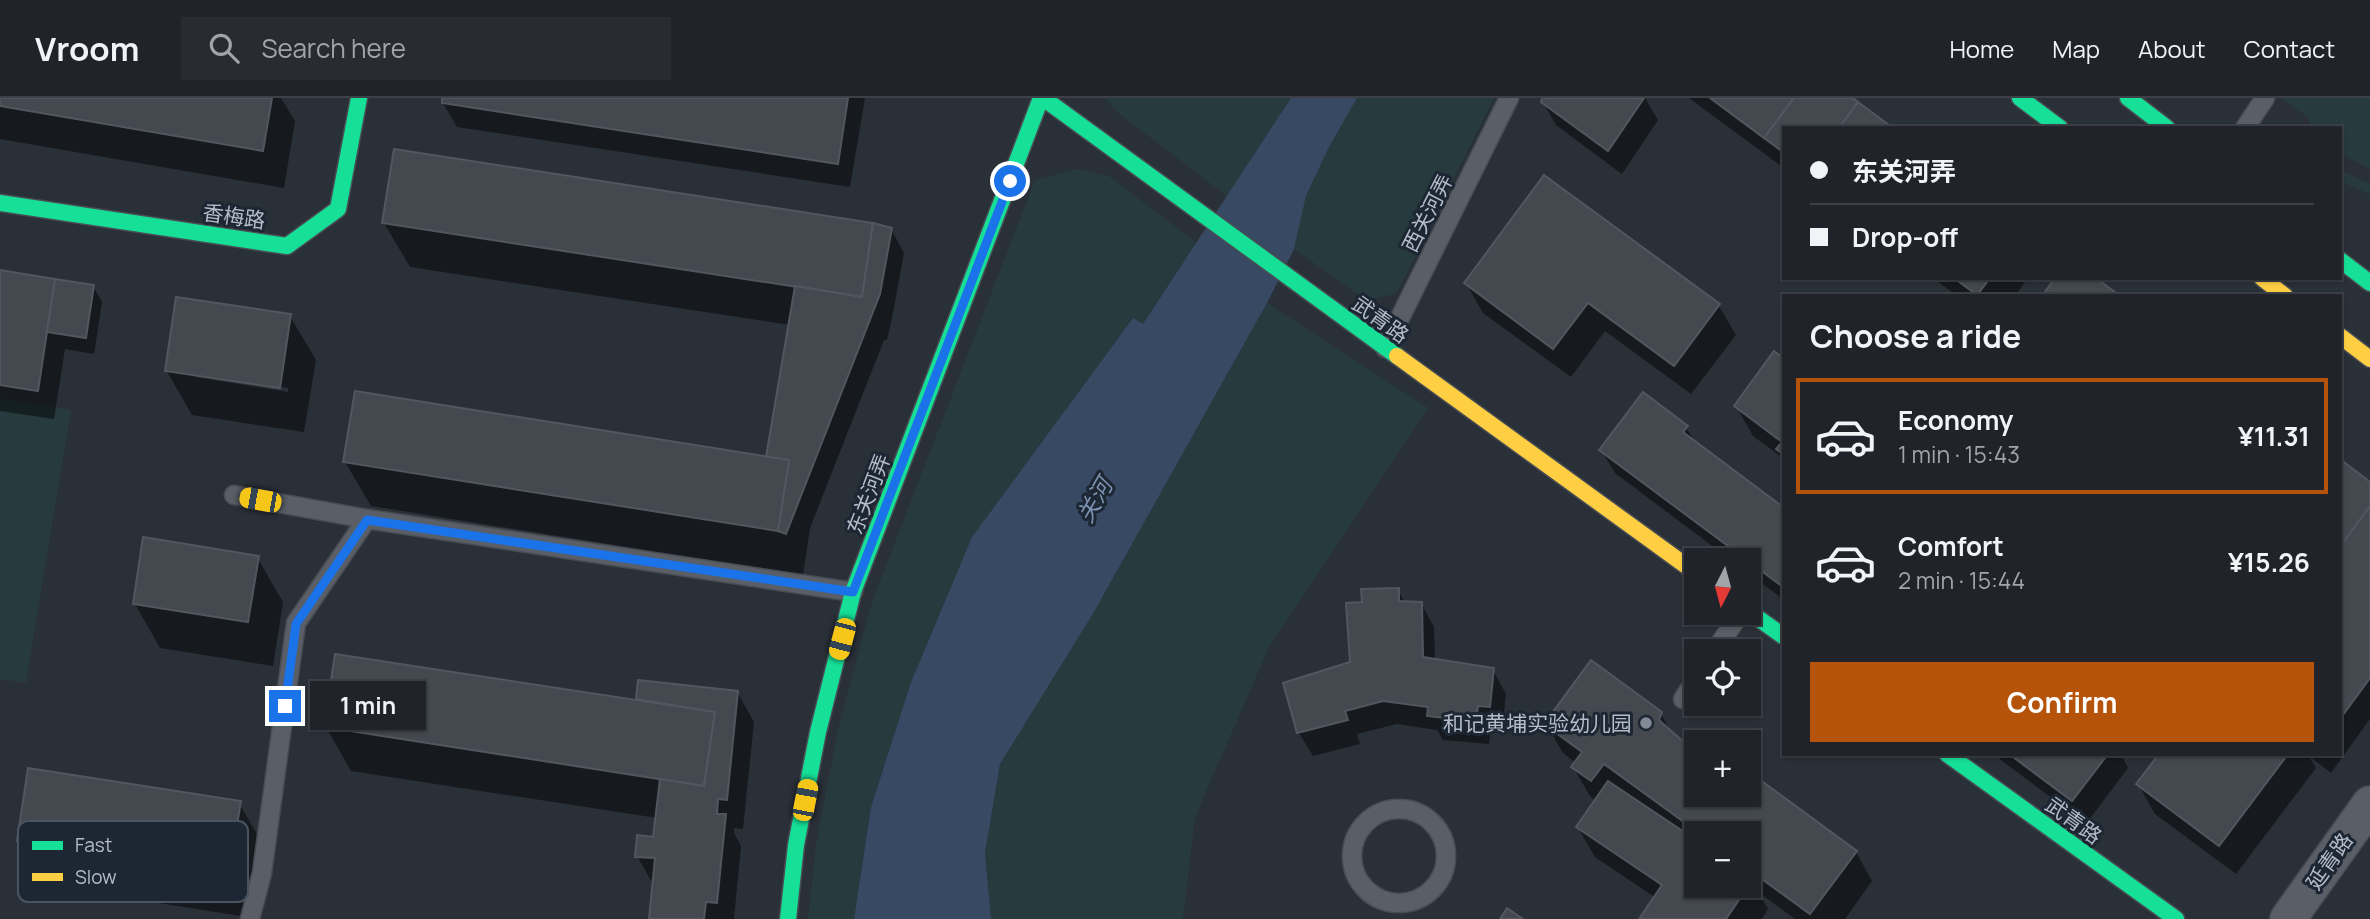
<!DOCTYPE html>
<html lang="en">
<head>
<meta charset="utf-8">
<style>
	body { margin:0; font-family:Manrope,"Noto Sans SC",sans-serif; background:#282c32; color:#f1f3f6; height:100vh; display:flex; flex-direction:column; font-size:26px; white-space:nowrap }
	* { box-sizing:border-box; margin:0 }
	p { font-size:23px; color:#a2a4a8 }
	.icon { flex:none; width:38px; height:38px; fill:none; stroke:currentColor; stroke-width:2; stroke-linecap:round; stroke-linejoin:round }
	.map { position:relative; flex:1; overflow:hidden }
	.drawer { position:absolute; left:1782px; top:196px; width:560px; height:462px; display:flex; flex-direction:column; background:#20242a; border-radius:0px; box-shadow:0 2px 5px #0004,0 0 0 2px #3d4147 }
	.drawer>* { flex:none }
	.hud { position:absolute; left:1782px; top:28px; width:560px; height:154px; border-radius:0px; box-shadow:0 2px 5px #0004,0 0 0 2px #3d4147; display:grid; align-content:center; height:154px; padding:0 28px; background:#20242a }
	.needle { width:46px; rotate:186deg }
	.fabs { position:absolute; left:1684px; top:450px; display:grid; gap:14px }
	.fabs a { display:grid; place-items:center; width:77px; height:77px; border-radius:0px; background:#20242a; box-shadow:0 2px 5px #0004,0 0 0 2px #3d4147; font-size:35px }
	.end { position:absolute; width:32px; height:32px; margin:-16px; border:9px solid #1a73e8; background:#fff; box-shadow:0 0 0 4px #fff }
	.from { border-radius:50% }
	.bubble { position:absolute; height:49px; border-radius:0px; background:#20242a; box-shadow:0 2px 5px #0004,0 0 0 2px #3d4147; font-size:23px; font-weight:700; line-height:49px; text-align:center }
	.car { position:absolute; width:21px; height:42px; margin:-21px -10px; border-radius:9px; box-shadow:0 0 5px 2px #0007; background:linear-gradient(#f5c518 24%,#345 0 40%,#f5c518 0 76%,#345 0 86%,#f5c518 0) }
	.hud b { display:flex; align-items:center; gap:24px; height:66px; font-size:26px }
	.hud b+b { border-top:2px solid #3d4147 }
	.hud i { width:18px; height:18px; background:#f1f3f6 }
	ul { padding:0; list-style:none }
	li { display:flex; align-items:center; gap:21px; height:116px; margin:0 14px 10px; padding:0 14px; border:4px solid transparent; border-radius:0px }
	li div { flex:1 }
	li b { display:block; font-size:26px }
	li em { font-style:normal; font-weight:700 }
	li.active { border-color:#b45309 }
	li>.icon { width:63px; height:63px; stroke-width:1.5 }
	h2 { padding:0 28px; font-size:32px; line-height:84px }
	.cta { display:flex; gap:14px; margin-top:auto; padding:14px 28px }
	.cta a { flex:1; height:80px; border-radius:0px; background:#b45309; color:#fff; font-size:28px; font-weight:700; line-height:80px; text-align:center }
	header { display:flex; align-items:center; gap:42px; box-sizing:border-box; height:98px; padding:0 35px; background:#20242a; border-bottom:2px solid #3d4147 }
	header strong { font-size:33px }
	nav { display:flex; gap:38px; margin-inline-start:auto; font-size:24px }
	.search { width:490px; height:63px; background:#282c32; display:flex; align-items:center; gap:18px; box-sizing:border-box; padding:0 24px; border-radius:0px; color:#a2a4a8; font-size:26px }
	.map>svg:first-child { display:block }
	.green { fill:#273a3e }
	.water { fill:#384963 }
	.shadow { fill:#0007; fill-rule:evenodd }
	.building { fill:#444950; stroke:#52575f; stroke-width:2 }
	.lines { fill:none; stroke-linecap:round; stroke-linejoin:round }
	.lane-casing { stroke:#484c53; stroke-width:21 }
	.street-casing { stroke:#484c53; stroke-width:38 }
	.fast-casing { stroke:#484c53; stroke-width:19 }
	.slow-casing { stroke:#484c53; stroke-width:19 }
	.lane { stroke:#5a5e66; stroke-width:18 }
	.street { stroke:#5a5e66; stroke-width:35 }
	.fast { stroke:#16e098; stroke-width:16 }
	.slow { stroke:#ffcf43; stroke-width:16 }
	.route { stroke:#1a73e8; stroke-width:9 }
	.poi-dot { fill:#848b96; stroke:#1d2633; stroke-width:2.5 }
	.labels { text-anchor:middle; dominant-baseline:central; stroke-width:6; stroke-linejoin:round; paint-order:stroke }
	.street-label { font-size:21px; fill:#b4bcc9; stroke:#1d2633 }
	.poi-label { font-size:21px; fill:#b4bcc9; stroke:#1d2633; text-anchor:end }
	.water-label { font-size:23px; font-style:italic; fill:#7c92b1; stroke:#1d2633 }
	.key { fill:#1d2633; stroke:#4a5360; stroke-width:2 }
	.key-label { font-size:19px; fill:#b4bcc9 }
</style>
</head>
<body>
<header>
<strong>Vroom</strong>
<div class="search"><svg class="icon" aria-label="search" viewBox="0 0 24 24"><circle cx="10" cy="10" r="6"/><path d="M15 15l6 6"/></svg>Search here</div>
<nav><a>Home</a><a>Map</a><a>About</a><a>Contact</a></nav>
</header>
<div class="map">
<svg width="2370" height="821" viewBox="0 0 2370 821">
	<rect width="100%" height="100%" fill="#2a3038"/>
	<g class="green">
		<polygon points="1105,0 1291,0 1228,99 1117,14"/>
		<polygon points="1357,0 1494,0 1396,196 1366,202 1294,151 1306,98 1328,51"/>
		<polygon points="2280,0 2370,0 2370,71 2340,55 2340,30 2311,30 2308,19"/>
		<polygon points="1076,71 1109,78 1197,145 1143,226 1133,220 972,439 911,584 871,709 854,821 808,821 816,747 838,631 872,504 1035,82"/>
		<polygon points="2340,72 2370,86 2370,96 2340,83"/>
		<polygon points="1267,205 1428,310 1269,549 1195,719 1183,821 991,821 985,755 1000,666 1094,514"/>
		<polygon points="0,300 71,312 26,585 0,581"/>
	</g>
	<polygon class="water" points="1291,0 1357,0 1328,51 1306,98 1294,151 1267,205 1094,514 1000,666 985,755 991,821 854,821 871,709 911,584 972,439 1133,220 1143,226"/>
	<g class="shadow">
		<polygon points="0,0 281,0 295,23 284,90 0,41"/>
		<polygon points="444,0 865,0 850,89 457,29 443,5"/>
		<polygon points="1544,0 1645,0 1658,22 1622,76 1556,27 1543,4"/>
		<polygon points="1689,0 1850,0 1783,30 1783,66 1781,68"/>
		<polygon points="384,125 891,131 904,155 892,220 887,242 884,242 810,430 803,477 371,408 345,364 768,361 790,227 410,169"/>
		<polygon points="0,174 54,182 57,185 93,188 102,204 94,256 65,251 54,321 0,313"/>
		<polygon points="1933,180 2028,180 2015,198 1957,198"/>
		<polygon points="1466,185 1719,208 1736,237 1691,296 1605,233 1571,279 1483,215"/>
		<path d="M290,218L316,262L304,334L192,317L166,272ZM196,276L288,290V294L196,279Z"/>
		<polygon points="1775,256 1783,262 1783,360 1753,338 1736,308"/>
		<polygon points="1686,329 1696,346 1783,411 1783,501 1748,475 1748,462 1731,462 1615,375 1601,352"/>
		<polygon points="2340,364 2370,386 2370,621 2331,675 2309,658 2316,670 2236,776 2155,716 2138,686 2161,656 2340,656"/>
		<polygon points="257,459 283,504 273,568 160,550 135,506"/>
		<polygon points="1398,492 1405,505 1421,505 1434,529 1435,563 1493,572 1506,596 1502,632 1491,631 1489,646 1443,642 1437,632 1397,626 1357,636 1360,646 1313,658 1299,635 1285,586 1352,565 1364,506"/>
		<polygon points="737,594 754,624 743,731 734,730 734,735 741,748 734,821 651,821 654,788 637,758 655,741 657,720 351,673 326,629"/>
		<path d="M1661,616L1674,639L1696,696L1856,754L1872,783L1845,821H1795L1758,794L1768,811L1762,821H1641L1656,800L1595,759L1578,730L1596,703L1590,698L1573,669L1576,665L1563,655L1546,626ZM1696,735H1748V788H1696Z"/>
		<polygon points="1993,656 2121,656 2128,670 2086,726"/>
		<polygon points="239,705 265,750 254,820 44,787 18,743"/>
	</g>
	<g class="building">
		<polygon points="0,0 272,0 263,53 0,8"/>
		<polygon points="442,0 848,0 838,66 442,5"/>
		<polygon points="1542,0 1644,0 1608,53 1541,4"/>
		<polygon points="1710,0 1794,0 1764,40"/>
		<polygon points="1794,0 1853,0 1858,4 1839,30 1783,30 1783,54 1764,40"/>
		<polygon points="1858,4 1893,30 1839,30"/>
		<polygon points="394,51 873,125 862,199 382,125"/>
		<polygon points="1544,77 1720,206 1674,268 1588,205 1553,251 1464,185"/>
		<polygon points="873,125 892,130 880,196 786,436 778,433 789,362 766,359 795,188 862,199"/>
		<polygon points="0,172 55,181 38,293 0,287"/>
		<polygon points="1954,180 1990,180 1977,197"/>
		<polygon points="2055,180 2096,180 2120,198 2042,198"/>
		<polygon points="55,181 94,187 86,240 47,234"/>
		<polygon points="176,199 291,216 280,290 165,273"/>
		<polygon points="1774,253 1783,260 1783,356 1776,351 1782,344 1734,308"/>
		<polygon points="355,293 789,362 778,433 343,364"/>
		<polygon points="1643,294 1688,328 1683,334 1783,409 1783,489 1599,352"/>
		<polygon points="2340,361 2370,384 2370,408 2340,449"/>
		<polygon points="2370,408 2370,580 2340,621 2340,449"/>
		<polygon points="143,439 259,458 248,524 133,506"/>
		<polygon points="1399,490 1399,503 1422,504 1423,559 1494,570 1490,609 1478,608 1476,624 1427,618 1428,609 1383,603 1345,613 1348,622 1297,635 1283,585 1350,564 1346,505 1362,504 1361,491"/>
		<polygon points="335,556 715,614 704,688 324,629"/>
		<polygon points="1591,562 1662,614 1659,622 1696,655 1696,696 1748,696 1748,673 1857,753 1810,816 1748,771 1748,735 1699,735 1604,666 1591,683 1571,669 1582,654 1544,626"/>
		<polygon points="638,582 738,593 727,702 718,701 717,716 726,716 717,805 706,804 704,821 649,821 655,760 635,759 637,737 653,739 660,681 704,688 715,614 636,601"/>
		<polygon points="2009,656 2108,656 2072,703"/>
		<polygon points="2159,656 2288,656 2219,748 2136,686"/>
		<polygon points="28,670 241,703 229,776 17,743"/>
		<polygon points="1608,683 1696,742 1696,788 1748,788 1748,778 1753,781 1726,821 1639,821 1662,787 1576,729"/>
		<polygon points="1507,810 1523,821 1500,821"/>
	</g>
	<g class="lines">
		<g class="lane-casing">
			<g id="lane">
				<polyline points="2245,30 2265,0"/>
				<polyline points="1385,250 1509,0"/>
				<polyline points="234,397 367,421"/>
				<polyline points="1715,553 1741,514"/>
				<polyline points="1683,601 1696,582"/>
				<circle cx="1399" cy="758" r="47"/>
				<polyline points="250,821 262,775 296,525 367,421 853,494"/>
			</g>
		</g>
		<g class="street-casing">
			<polyline id="street" points="2288,821 2370,706"/>
		</g>
		<g class="fast-casing">
			<g id="fast">
				<polyline points="1043,0 1397,258"/>
				<polyline points="2020,0 2060,30"/>
				<polyline points="2128,0 2167,30"/>
				<polyline points="0,105 287,148 338,111 359,0"/>
				<polyline points="2340,162 2370,185"/>
				<polyline points="1748,513 1783,538"/>
				<polyline points="1947,656 2176,821"/>
				<polyline points="788,821 796,747 818,634 853,494 1041,0"/>
			</g>
		</g>
		<g class="slow-casing">
			<g id="slow">
				<polyline points="2262,180 2285,198"/>
				<polyline points="2340,238 2370,261"/>
				<polyline points="1397,258 1696,475"/>
			</g>
		</g>
		<use href="#lane" class="lane"/>
		<use href="#street" class="street"/>
		<use href="#fast" class="fast"/>
		<use href="#slow" class="slow"/>
	</g>
	<g class="lines">
		<polyline class="route" points="285,608 296,526 367,422 853,494 1010,83"/>
	</g>
	<circle class="poi-dot" cx="1646" cy="625" r="7"/>
	<g class="labels">
		<g class="street-label">
			<text transform="translate(1427 115) rotate(-63)">西关河弄</text>
			<text transform="translate(234 118) rotate(8)">香梅路</text>
			<text transform="translate(1381 221) rotate(36)">武青路</text>
			<text transform="translate(868 396) rotate(-69)">东关河弄</text>
			<text transform="translate(2074 722) rotate(36)">武青路</text>
			<text transform="translate(2329 763) rotate(-55)">延青路</text>
		</g>
		<g class="poi-label">
			<text x="1632" y="625">和记黄埔实验幼儿园</text>
		</g>
		<g class="water-label">
			<text transform="translate(1094 402) rotate(-60)">关河</text>
		</g>
	</g>
	<rect x="18" y="723" width="230" height="81" rx="10" class="key"/>
	<rect x="32" y="743" width="31" height="9" fill="#16e098"/>
	<rect x="32" y="775" width="31" height="8" fill="#ffcf43"/>
	<g class="key-label">
		<text x="75" y="754">Fast</text>
		<text x="75" y="786">Slow</text>
	</g>
</svg>
<div class="fabs">
<a><svg class="needle" viewBox="-14 -14 28 28"><path d="M0-13l5 13h-10z" fill="#e53935"/><path d="M0 13l5-13h-10z" fill="#a2a4a8"/></svg></a>
<a><svg class="icon" aria-label="locate" viewBox="0 0 24 24"><circle cx="12" cy="12" r="6"/><path d="M12 2v4M12 18v4M2 12h4M18 12h4"/></svg></a>
<a>+</a>
<a>−</a>
</div>
<i class="end from" style="left:1010px;top:83px"></i>
<i class="end" style="left:285px;top:608px"></i>
<div class="bubble" style="left:310px;top:583px;width:116px">1 min</div>
<i class="car" style="left:260px;top:402px;rotate:280deg"></i>
<i class="car" style="left:842px;top:541px;rotate:195deg"></i>
<i class="car" style="left:805px;top:702px;rotate:11deg"></i>
<div class="hud">
<b><i class="from"></i>东关河弄</b>
<b><i></i>Drop-off</b>
</div>
<section class="drawer">
<h2>Choose a ride</h2>
<ul>
<li class="active"><svg class="icon" aria-label="car" viewBox="0 0 24 24"><path d="M5 17H2v-5l4-1 3-4h7l3 4 3 1v5h-3M9 17h6M6 11h13"/><circle cx="7" cy="17" r="2"/><circle cx="17" cy="17" r="2"/></svg><div><b>Economy</b><p>1 min · 15:43</p></div><em>¥11.31</em></li>
<li><svg class="icon" aria-label="car" viewBox="0 0 24 24"><path d="M5 17H2v-5l4-1 3-4h7l3 4 3 1v5h-3M9 17h6M6 11h13"/><circle cx="7" cy="17" r="2"/><circle cx="17" cy="17" r="2"/></svg><div><b>Comfort</b><p>2 min · 15:44</p></div><em>¥15.26</em></li>
</ul>
<div class="cta"><a>Confirm</a></div>
</section>
</div>
</body>
</html>
